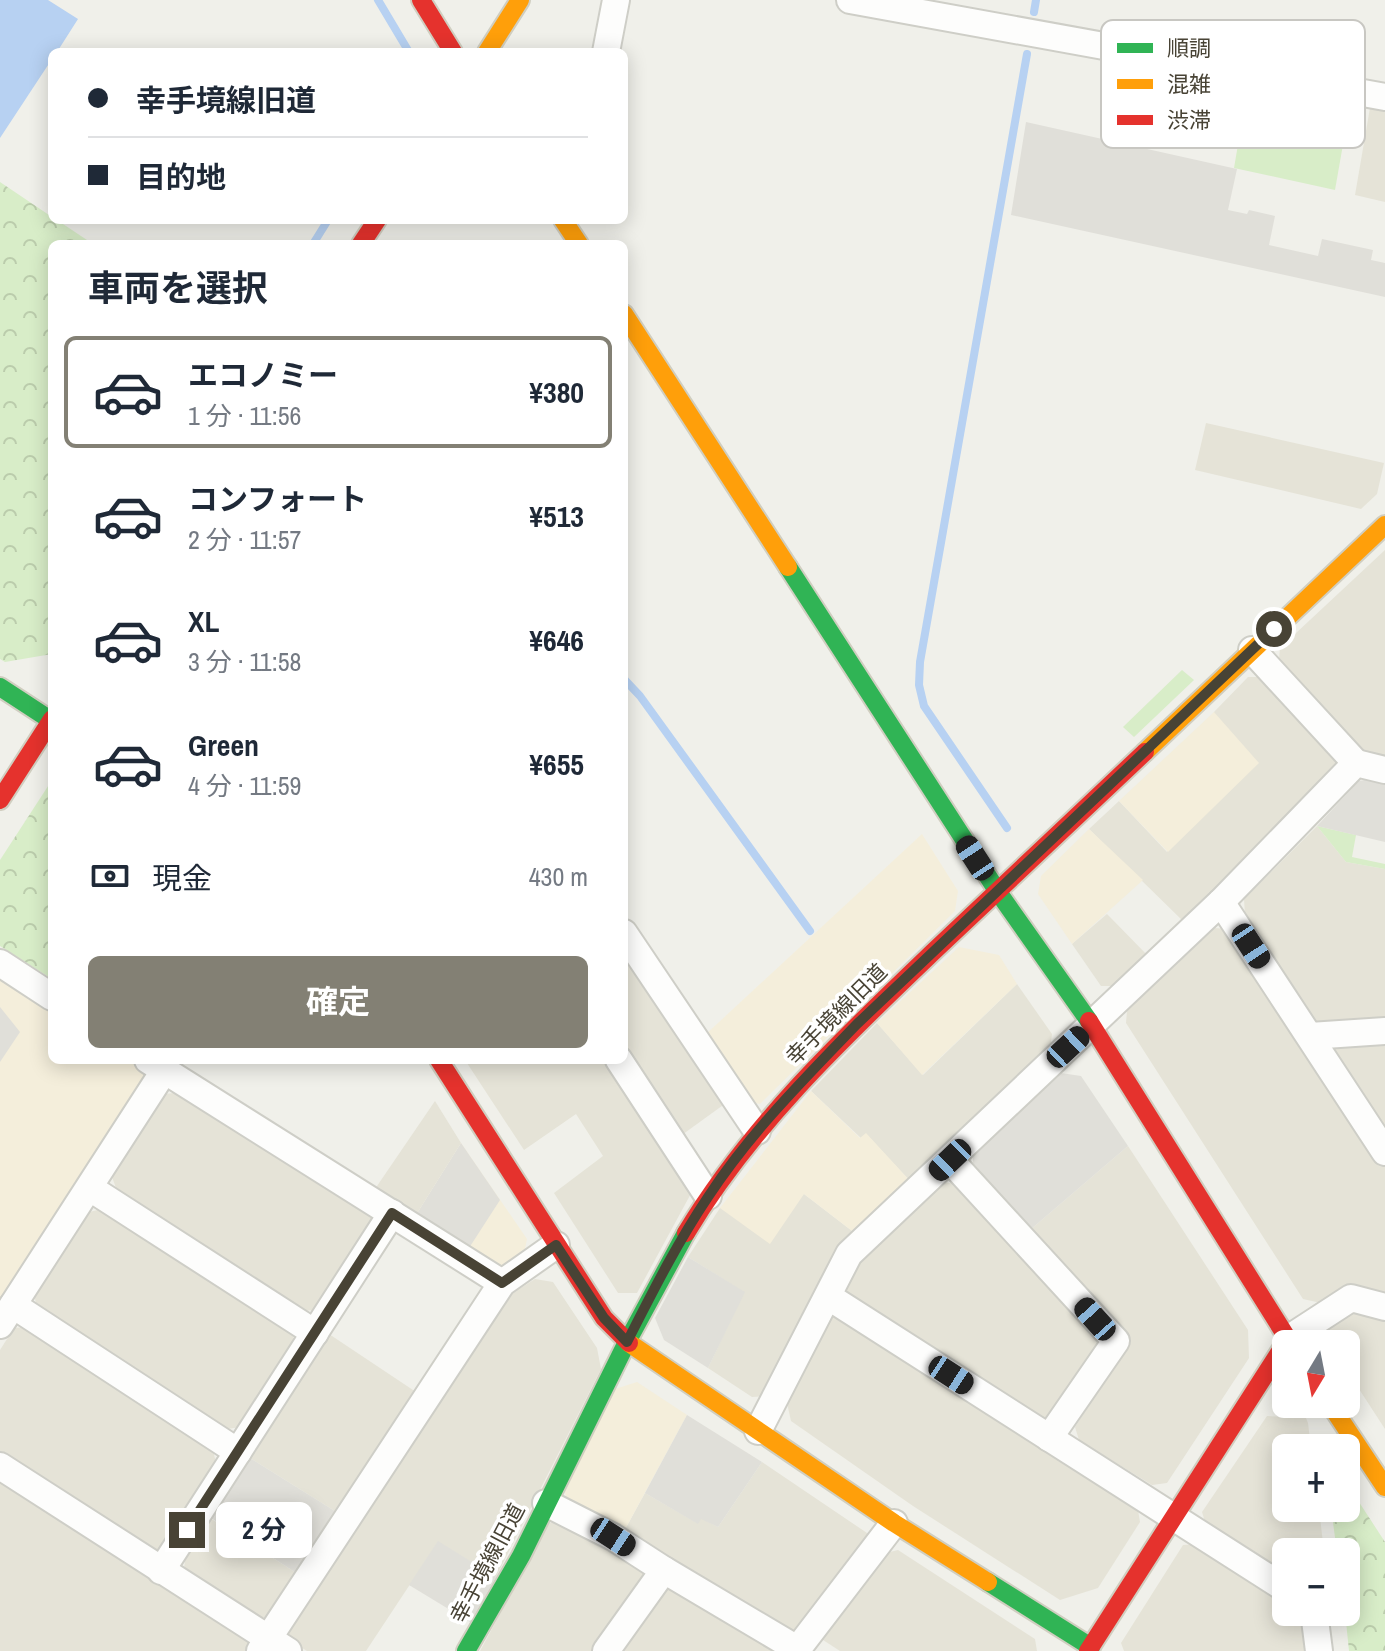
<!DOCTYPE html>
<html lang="ja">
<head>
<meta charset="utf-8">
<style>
	body { margin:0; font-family:"Archivo Narrow","Noto Sans JP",sans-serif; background:#f2f2f3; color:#1f2937; height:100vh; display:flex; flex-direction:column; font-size:30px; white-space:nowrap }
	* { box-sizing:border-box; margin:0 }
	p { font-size:26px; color:#747a83 }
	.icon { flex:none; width:44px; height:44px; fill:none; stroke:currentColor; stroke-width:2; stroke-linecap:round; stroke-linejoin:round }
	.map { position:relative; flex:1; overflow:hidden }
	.panel { position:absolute; left:48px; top:240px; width:580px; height:824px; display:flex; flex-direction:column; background:#fff; border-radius:12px; box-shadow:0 4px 20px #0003 }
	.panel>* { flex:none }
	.hud { position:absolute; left:48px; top:48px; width:580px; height:176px; border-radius:12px; box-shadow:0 4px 20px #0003; display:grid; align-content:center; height:176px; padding:0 40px; background:#fff }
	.needle { width:52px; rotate:190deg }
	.fabs { position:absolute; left:1272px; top:1330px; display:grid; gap:16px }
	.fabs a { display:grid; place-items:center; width:88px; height:88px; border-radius:12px; background:#fff; box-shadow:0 4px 20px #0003; font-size:40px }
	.end { position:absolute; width:36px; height:36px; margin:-18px; border:10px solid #484335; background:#fff; box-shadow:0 0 0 4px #fff }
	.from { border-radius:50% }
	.bubble { position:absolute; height:56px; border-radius:12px; background:#fff; box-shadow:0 4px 20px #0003; font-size:26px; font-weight:700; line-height:56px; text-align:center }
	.car { position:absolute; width:24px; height:48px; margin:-24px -12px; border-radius:10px; box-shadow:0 0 6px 2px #0007; background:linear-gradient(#222 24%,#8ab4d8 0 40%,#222 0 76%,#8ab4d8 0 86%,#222 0) }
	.hud b { display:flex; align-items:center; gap:28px; height:76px; font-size:30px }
	.hud b+b { border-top:2px solid #e0e1e3 }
	.hud i { width:20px; height:20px; background:#1f2937 }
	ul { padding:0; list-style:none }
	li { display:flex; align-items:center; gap:24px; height:112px; margin:0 16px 12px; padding:0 24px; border:4px solid transparent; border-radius:12px }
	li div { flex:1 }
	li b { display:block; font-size:30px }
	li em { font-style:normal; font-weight:700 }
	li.on { border-color:#838074 }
	li>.icon { width:72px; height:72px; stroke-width:1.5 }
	h2 { padding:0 40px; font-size:36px; line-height:96px }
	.pay { display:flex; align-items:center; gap:20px; height:88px; padding:0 40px; font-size:30px }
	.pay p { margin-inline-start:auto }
	.cta { display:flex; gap:16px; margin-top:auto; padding:16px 40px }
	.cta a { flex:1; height:92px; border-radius:12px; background:#838074; color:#fff; font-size:32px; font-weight:700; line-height:92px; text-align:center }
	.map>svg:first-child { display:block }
	.residential { fill:#e5e3d7 }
	.commercial { fill:#f4eedb }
	.grass { fill:#d8edc8 }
	.forest { fill:url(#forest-crowns) }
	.parking { fill:#e0dfd9 }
	.water { fill:#b7d1f2 }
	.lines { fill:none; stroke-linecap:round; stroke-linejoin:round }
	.stream { stroke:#b7d1f2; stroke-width:8 }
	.street-casing { stroke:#cecec7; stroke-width:30 }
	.fast-casing { stroke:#d0cec0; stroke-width:22 }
	.slow-casing { stroke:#d0cec0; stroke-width:22 }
	.jam-casing { stroke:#d0cec0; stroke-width:22 }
	.street { stroke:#fdfdfc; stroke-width:26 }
	.fast { stroke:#30b455; stroke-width:18 }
	.slow { stroke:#ff9f0a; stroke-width:18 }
	.jam { stroke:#e5322d; stroke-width:18 }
	.route { stroke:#484335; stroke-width:10 }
	.labels { text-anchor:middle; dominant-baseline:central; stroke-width:7; stroke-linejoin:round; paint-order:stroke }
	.street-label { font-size:22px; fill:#484335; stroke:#fff }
	.key { fill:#fff; stroke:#c8c7c2; stroke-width:2 }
	.key-label { font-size:22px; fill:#484335 }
</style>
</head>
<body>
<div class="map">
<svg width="1385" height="1651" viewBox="0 0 1385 1651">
	<defs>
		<pattern id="forest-crowns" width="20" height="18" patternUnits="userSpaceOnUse" patternTransform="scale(2)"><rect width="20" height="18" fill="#d8edc8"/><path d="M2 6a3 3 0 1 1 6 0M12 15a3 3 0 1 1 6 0" fill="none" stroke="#bbccac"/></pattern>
	</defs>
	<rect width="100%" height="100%" fill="#f0f0ea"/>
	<g class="residential">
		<polygon points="1371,102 1385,104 1385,202 1355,195"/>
		<polygon points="1206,423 1384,463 1377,494 1361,509 1195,470"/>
		<polygon points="1385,550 1385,759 1366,755 1279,660 1280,648"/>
		<polygon points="1248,677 1262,677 1339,759 1337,770 1185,923 1089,829 1119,801 1167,852 1214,712"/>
		<polygon points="1317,826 1346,862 1385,869 1385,1020 1323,1024 1313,1020 1245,915 1244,899"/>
		<polygon points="1107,914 1150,958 1121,986 1101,986 1072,944"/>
		<polygon points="1215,928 1227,929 1379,1166 1385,1167 1385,1296 1321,1303 1303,1299 1126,1023 1127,1011"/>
		<polygon points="624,949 726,1103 679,1137 624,1055"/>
		<polygon points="1017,984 1052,1034 1050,1050 911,1182 866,1134 861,1138 811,1091 877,1023 923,1075"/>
		<polygon points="1385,1038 1385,1137 1334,1053 1338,1040"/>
		<polygon points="465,1060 608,1060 694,1188 637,1293 618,1293 554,1193 603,1156 576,1114 524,1150"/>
		<polygon points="182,1092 370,1212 373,1225 316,1310 303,1311 116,1188 112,1177 165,1094"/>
		<polygon points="435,1101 461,1143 416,1215 375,1189"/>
		<polygon points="1128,1146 1248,1330 1249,1358 1167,1483 1152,1485 1079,1440 1075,1427 1131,1340 1030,1230"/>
		<polygon points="944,1182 955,1184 1095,1335 1099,1347 1048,1420 1037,1421 849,1298 845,1288 858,1264"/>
		<polygon points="804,1194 856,1234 767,1396 752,1397 708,1368 744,1292 688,1257 720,1208"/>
		<polygon points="102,1209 291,1330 295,1342 241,1427 227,1429 37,1308 34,1294 85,1213"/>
		<polygon points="535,1279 553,1282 597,1348 601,1369 496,1577 438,1542 366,1651 307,1651 291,1641 288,1631 505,1298"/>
		<polygon points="1353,1313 1385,1321 1385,1429 1346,1369 1346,1344 1330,1344 1327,1339 1330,1323 1337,1317"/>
		<polygon points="842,1315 1137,1504 1140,1522 1098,1588 1060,1600 913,1506 791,1421 787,1403 830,1318"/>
		<polygon points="26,1327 213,1450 216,1463 164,1548 149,1551 0,1453 0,1350 14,1328"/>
		<polygon points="329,1334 416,1392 338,1513 250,1458"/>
		<polygon points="1267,1416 1306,1418 1308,1423 1311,1448 1286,1448 1286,1508 1319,1508 1324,1552 1286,1552 1286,1573 1205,1522 1202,1512"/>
		<polygon points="762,1462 867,1533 870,1546 797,1635 622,1535 645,1493 697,1523 701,1518 718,1527"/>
		<polygon points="0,1480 246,1637 248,1647 245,1651 0,1651"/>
		<polygon points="210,1518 298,1574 271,1616 259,1618 184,1569 185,1560"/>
		<polygon points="565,1519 645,1566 648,1579 600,1651 480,1651 549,1523"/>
		<polygon points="1197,1544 1286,1601 1286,1612 1300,1612 1306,1621 1310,1651 1124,1651 1121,1643 1183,1545"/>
		<polygon points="898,1550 1035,1639 1037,1651 840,1651 823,1640 822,1629 882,1554"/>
		<polygon points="671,1583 777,1651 617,1651 660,1586"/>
	</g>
	<g class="commercial">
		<polygon points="1214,712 1259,763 1168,852 1119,801"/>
		<polygon points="1089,829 1143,880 1072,944 1038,894 1041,876"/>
		<polygon points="922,834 958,891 955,911 760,1104 748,1102 705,1035"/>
		<polygon points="959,947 999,955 1017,984 922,1075 877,1023"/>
		<polygon points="0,974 52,1007 52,1060 136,1060 143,1065 147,1080 0,1304"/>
		<polygon points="811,1091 860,1138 866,1133 911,1182 856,1234 804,1194 770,1244 720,1208"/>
		<polygon points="461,1143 527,1239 523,1259 511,1267 499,1267 416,1215"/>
		<polygon points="637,1382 687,1415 622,1535 568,1505 564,1489 615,1389"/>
	</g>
	<g class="grass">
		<polygon points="1249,80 1351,99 1335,190 1234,168"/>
		<polygon points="1182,670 1194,680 1134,737 1123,727"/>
		<polygon points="1317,826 1356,835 1352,857 1385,864 1385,869 1346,862"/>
	</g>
	<g class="forest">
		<polygon points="0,182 52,217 52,220 57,220 93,244 52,244 52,654 5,662 0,659"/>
		<polygon points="52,780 52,979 0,946 0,860"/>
		<polygon points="1346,1482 1385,1542 1385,1651 1349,1651 1345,1612 1346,1552 1337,1552 1331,1508 1346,1508"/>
	</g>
	<g class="parking">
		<polygon points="1026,122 1237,169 1228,210 1247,214 1249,210 1275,216 1269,245 1318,256 1322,239 1373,250 1371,260 1385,263 1385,297 1011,215"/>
		<polygon points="1370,779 1385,782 1385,842 1317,826 1359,781"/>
		<polygon points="0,1007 20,1032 0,1062"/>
		<polygon points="1061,1073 1081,1076 1128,1146 1030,1230 973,1163 973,1155"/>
		<polygon points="461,1143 500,1200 469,1248 416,1215"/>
		<polygon points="688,1257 745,1292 708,1368 664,1340 655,1318"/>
		<polygon points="687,1415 762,1462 718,1527 701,1519 698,1524 645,1493"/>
		<polygon points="250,1458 338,1513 298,1574 211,1518"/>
		<polygon points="438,1541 496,1577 470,1622 409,1585"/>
	</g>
	<polygon class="water" points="0,0 48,0 78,19 57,52 52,52 52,59 0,138"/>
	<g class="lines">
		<g class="stream">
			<polyline points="378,0 409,52"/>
			<polyline points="1034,12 1036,0"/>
			<polyline points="313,244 328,220"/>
			<polyline points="624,679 640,696 810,931"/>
			<polyline points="1007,828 924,706 919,685 920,662 1027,54"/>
		</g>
		<g class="street-casing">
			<g id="street">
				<polyline points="850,0 1385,97"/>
				<polyline points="606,52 616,0"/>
				<polyline points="1252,650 1356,763"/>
				<polyline points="1221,902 1385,1152"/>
				<polyline points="624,933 757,1131"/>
				<polyline points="0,963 52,997"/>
				<polyline points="1310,1036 1385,1031"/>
				<polyline points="148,1060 502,1283"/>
				<polyline points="619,1060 708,1196"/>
				<polyline points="950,1160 1116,1341 1049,1438"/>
				<polyline points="90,1188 315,1333"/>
				<polyline points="829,1297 1286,1589"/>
				<polyline points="13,1305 238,1452"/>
				<polyline points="0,1325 164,1071"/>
				<polyline points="1288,1339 1351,1298 1385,1307"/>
				<polyline points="758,1431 849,1254 1221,902 1356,763 1385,770"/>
				<polyline points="0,1466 288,1651"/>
				<polyline points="546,1503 613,1537 664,1570 606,1651"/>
				<polyline points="664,1570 797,1649"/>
				<polyline points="161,1571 392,1213"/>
				<polyline points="1314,1612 1319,1651"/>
				<polyline points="260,1651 502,1283 556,1245"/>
				<polyline points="796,1651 894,1523"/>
			</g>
		</g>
		<g class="fast-casing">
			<g id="fast">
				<polyline points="788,567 998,892 1089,1021"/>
				<polyline points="0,687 52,721"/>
				<polyline points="988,1582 1091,1647"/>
				<polyline points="466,1651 521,1556 627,1342 686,1233"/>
			</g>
		</g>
		<g class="slow-casing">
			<g id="slow">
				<polyline points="487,52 520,0"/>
				<polyline points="563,220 579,244"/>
				<polyline points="624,314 788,567"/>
				<polyline points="1145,752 1385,525"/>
				<polyline points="629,1343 894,1523 988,1582"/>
				<polyline points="1330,1404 1385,1487"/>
			</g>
		</g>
		<g class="jam-casing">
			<g id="jam">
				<polyline points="421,0 453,52"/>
				<polyline points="361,244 377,220"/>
				<polyline points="0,800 52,719"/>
				<polyline points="1089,1021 1291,1344"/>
				<polyline points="439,1060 604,1318 629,1343"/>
				<path d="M686,1233C751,1125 843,1038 933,952C1004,885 1074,819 1145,752"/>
				<polyline points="1088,1651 1288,1339"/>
			</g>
		</g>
		<use href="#street" class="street"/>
		<use href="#fast" class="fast"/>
		<use href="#slow" class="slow"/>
		<use href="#jam" class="jam"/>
	</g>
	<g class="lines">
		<path class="route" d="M187,1530L392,1213L502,1283L556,1245L604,1318L627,1342C652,1293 677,1243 708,1197C750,1133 804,1079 857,1024L1274,629"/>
	</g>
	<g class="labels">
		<g class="street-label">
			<text transform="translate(836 1014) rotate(-45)">幸手境線旧道</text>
			<text transform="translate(487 1563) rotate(-62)">幸手境線旧道</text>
		</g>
	</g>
	<rect x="1101" y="20" width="264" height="128" rx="12" class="key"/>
	<rect x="1117" y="43" width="36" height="10" fill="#30b455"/>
	<rect x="1117" y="79" width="36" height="10" fill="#ff9f0a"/>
	<rect x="1117" y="115" width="36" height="10" fill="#e5322d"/>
	<g class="key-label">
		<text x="1167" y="56">順調</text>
		<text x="1167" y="92">混雑</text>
		<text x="1167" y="128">渋滞</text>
	</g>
</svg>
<div class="fabs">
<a><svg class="needle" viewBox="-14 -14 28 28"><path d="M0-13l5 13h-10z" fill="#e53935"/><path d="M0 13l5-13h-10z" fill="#747a83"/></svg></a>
<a>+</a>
<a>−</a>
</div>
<i class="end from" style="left:1274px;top:629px"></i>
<i class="end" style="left:187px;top:1530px"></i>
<div class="bubble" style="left:216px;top:1502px;width:96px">2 分</div>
<i class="car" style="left:975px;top:858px;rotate:327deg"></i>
<i class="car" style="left:1251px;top:946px;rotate:147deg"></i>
<i class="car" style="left:1068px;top:1047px;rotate:47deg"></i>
<i class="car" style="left:950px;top:1160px;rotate:226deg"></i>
<i class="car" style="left:1095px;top:1319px;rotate:318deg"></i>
<i class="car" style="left:951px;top:1375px;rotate:123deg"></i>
<i class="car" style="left:613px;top:1537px;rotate:123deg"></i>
<div class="hud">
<b><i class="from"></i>幸手境線旧道</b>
<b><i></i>目的地</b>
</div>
<section class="panel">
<h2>車両を選択</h2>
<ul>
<li class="on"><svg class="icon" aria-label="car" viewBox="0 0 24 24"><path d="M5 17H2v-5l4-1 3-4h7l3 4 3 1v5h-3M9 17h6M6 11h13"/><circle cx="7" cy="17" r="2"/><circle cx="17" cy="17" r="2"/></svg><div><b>エコノミー</b><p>1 分 · 11:56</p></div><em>¥380</em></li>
<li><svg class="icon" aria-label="car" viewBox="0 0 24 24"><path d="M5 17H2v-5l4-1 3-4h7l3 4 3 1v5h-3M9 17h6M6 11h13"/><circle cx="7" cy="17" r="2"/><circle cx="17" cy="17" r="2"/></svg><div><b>コンフォート</b><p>2 分 · 11:57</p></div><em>¥513</em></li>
<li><svg class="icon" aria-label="car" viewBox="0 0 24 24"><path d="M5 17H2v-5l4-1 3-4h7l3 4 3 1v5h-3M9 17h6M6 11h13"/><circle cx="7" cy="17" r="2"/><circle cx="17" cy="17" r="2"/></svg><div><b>XL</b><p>3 分 · 11:58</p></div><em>¥646</em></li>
<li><svg class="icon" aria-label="car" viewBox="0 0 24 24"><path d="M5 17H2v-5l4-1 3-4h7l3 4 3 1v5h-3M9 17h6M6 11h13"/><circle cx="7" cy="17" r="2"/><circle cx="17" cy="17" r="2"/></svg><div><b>Green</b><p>4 分 · 11:59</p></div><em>¥655</em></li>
</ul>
<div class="pay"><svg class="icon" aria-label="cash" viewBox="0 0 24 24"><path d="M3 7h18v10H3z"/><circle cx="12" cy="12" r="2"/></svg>現金<p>430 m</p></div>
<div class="cta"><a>確定</a></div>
</section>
</div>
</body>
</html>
